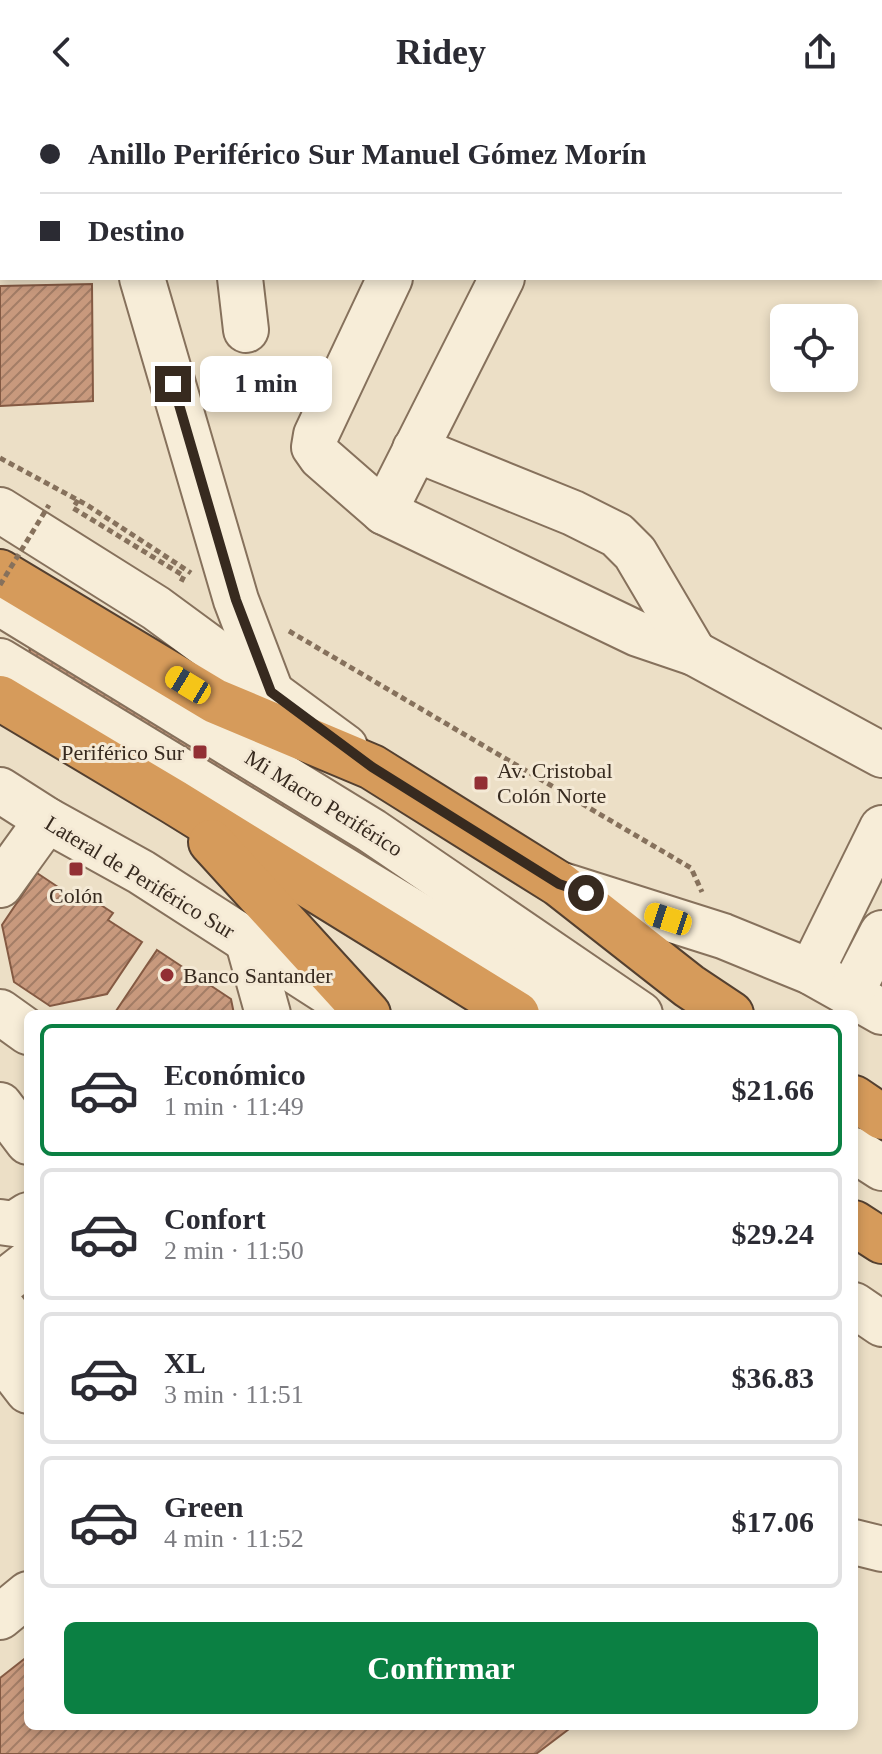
<!DOCTYPE html>
<html lang="es">
<head>
<meta charset="utf-8">
<style>
	body { margin:0; font-family:"Times New Roman",serif; background:#f7f7f7; color:#2b2b33; height:100vh; display:flex; flex-direction:column; font-size:30px; white-space:nowrap }
	* { box-sizing:border-box; margin:0 }
	p { font-size:26px; color:#7c7c81 }
	.icon { flex:none; width:44px; height:44px; fill:none; stroke:currentColor; stroke-width:2; stroke-linecap:round; stroke-linejoin:round }
	.map { position:relative; flex:1; overflow:hidden }
	.details { position:absolute; left:24px; top:906px; width:834px; height:720px; display:flex; flex-direction:column; background:#fff; border-radius:12px; box-shadow:0 4px 12px #0003 }
	.details>* { flex:none }
	.hud { position:absolute; left:0px; top:0px; width:882px; height:176px; box-shadow:0 4px 12px #0003; display:grid; align-content:center; height:176px; padding:0 40px; background:#fff }
	.fabs { position:absolute; left:770px; top:200px; display:grid; gap:16px }
	.fabs a { display:grid; place-items:center; width:88px; height:88px; border-radius:12px; background:#fff; box-shadow:0 4px 12px #0003; font-size:40px }
	.end { position:absolute; width:36px; height:36px; margin:-18px; border:10px solid #372a1f; background:#fff; box-shadow:0 0 0 4px #fff }
	.from { border-radius:50% }
	.bubble { position:absolute; height:56px; border-radius:12px; background:#fff; box-shadow:0 4px 12px #0003; font-size:26px; font-weight:600; line-height:56px; text-align:center }
	.car { position:absolute; width:24px; height:48px; margin:-24px -12px; border-radius:10px; box-shadow:0 0 6px 2px #0007; background:linear-gradient(#f5c518 24%,#345 0 40%,#f5c518 0 76%,#345 0 86%,#f5c518 0) }
	.hud b { display:flex; align-items:center; gap:28px; height:76px; font-size:30px }
	.hud b+b { border-top:2px solid #e1e1e2 }
	.hud i { width:20px; height:20px; background:#2b2b33 }
	ul { padding:14px 0 0; list-style:none }
	li { display:flex; align-items:center; gap:24px; height:132px; margin:0 16px 12px; padding:0 24px; border:4px solid #e1e1e2; border-radius:12px }
	li div { flex:1 }
	li b { display:block; font-size:30px }
	li em { font-style:normal; font-weight:600 }
	li.active { border-color:#0b8043 }
	li>.icon { width:72px; height:72px; stroke-width:1.5 }
	.primary-button { display:flex; gap:16px; margin-top:auto; padding:16px 40px }
	.primary-button a { flex:1; height:92px; border-radius:12px; background:#0b8043; color:#fff; font-size:32px; font-weight:600; line-height:92px; text-align:center }
	header { display:flex; justify-content:space-between; align-items:center; height:104px; padding:0 40px; background:#fff; font-size:36px; font-weight:600 }
	.map>svg:first-child { display:block }
	.building { fill:url(#building-hatch); stroke:#845a43; stroke-width:2 }
	.lines { fill:none; stroke-linecap:round; stroke-linejoin:round }
	.minor-casing { stroke:#86715c; stroke-width:48 }
	.highway-casing { stroke:#544030; stroke-width:48 }
	.path { stroke:#86715c; stroke-width:5; stroke-dasharray:6 4; stroke-linecap:butt }
	.minor { stroke:#f7edd8; stroke-width:44 }
	.highway { stroke:#d69b5b; stroke-width:44 }
	.path-bridge { stroke:#86715c; stroke-width:5; stroke-dasharray:6 4; stroke-linecap:butt }
	.route { stroke:#372a1f; stroke-width:10 }
	.poi-dot { fill:#922f34; stroke:#f4e9d5; stroke-width:3 }
	.labels { text-anchor:middle; dominant-baseline:central; stroke-width:6; stroke-linejoin:round; paint-order:stroke }
	.poi-label { font-size:22px; fill:#372a1f; stroke:#f4e9d5; text-anchor:start }
	.street-label { font-size:22px; fill:#372a1f; stroke:#f4e9d5 }
</style>
</head>
<body>
<header><svg class="icon" aria-label="back" viewBox="0 0 24 24"><path d="M15 5l-7 7 7 7"/></svg>Ridey<svg class="icon" aria-label="share" viewBox="0 0 24 24"><path d="M12 15V3M7 8l5-5 5 5M5 13v7h14v-7"/></svg></header>
<div class="map">
<svg width="882" height="1650" viewBox="0 0 882 1650">
	<defs>
		<pattern id="building-hatch" width="6" height="6" patternUnits="userSpaceOnUse" patternTransform="scale(2)"><rect width="6" height="6" fill="#c8997d"/><path d="M-1 1l2-2M0 6l6-6M5 7l2-2" fill="none" stroke="#a37d66"/></pattern>
	</defs>
	<rect width="100%" height="100%" fill="#ecdfc6"/>
	<g class="building">
		<polygon points="92,180 93,297 0,302 0,182"/>
		<polygon points="29,527 370,739 374,769 30,557"/>
		<polygon points="37,769 70,791 75,784 113,809 108,816 142,838 107,890 50,902 14,878 2,821"/>
		<polygon points="157,846 231,895 234,910 114,910"/>
		<polygon points="28,1552 28,1622 573,1622 536,1650 0,1650 0,1574"/>
	</g>
	<g class="lines">
		<g class="minor-casing">
			<g id="minor">
				<polyline points="64,0 65,2"/>
				<polyline points="96,0 97,2"/>
				<polyline points="174,0 174,2"/>
				<polyline points="710,0 714,2"/>
				<polyline points="295,2 296,0"/>
				<polyline points="589,2 590,0"/>
				<polyline points="0,5 0,0"/>
				<polyline points="142,174 236,496 271,588"/>
				<polyline points="240,174 246,226"/>
				<polyline points="390,174 316,331 314,343 321,353 384,408 638,530 694,549 882,651"/>
				<polyline points="415,345 573,409 617,431 635,449 694,549"/>
				<polyline points="0,406 156,504 345,643"/>
				<polyline points="384,408 502,174"/>
				<polyline points="0,499 372,727 640,910"/>
				<polyline points="0,557 581,910"/>
				<polyline points="0,686 47,716 141,768 357,907"/>
				<polyline points="0,781 47,716"/>
				<polyline points="562,781 723,832 811,868 882,908"/>
				<polyline points="248,838 268,910"/>
				<polyline points="811,868 882,724"/>
				<polyline points="850,891 882,829"/>
				<polyline points="0,908 28,928"/>
				<polyline points="0,1001 28,1038"/>
				<polyline points="854,1046 882,1064"/>
				<polyline points="0,1118 14,1120 28,1111"/>
				<polyline points="0,1181 28,1159"/>
				<polyline points="0,1201 28,1237"/>
				<polyline points="854,1201 882,1220"/>
				<polyline points="0,1251 28,1287"/>
				<polyline points="854,1438 882,1445"/>
				<polyline points="0,1513 28,1490"/>
			</g>
		</g>
		<g class="highway-casing">
			<g id="highway">
				<polyline points="0,468 215,597 372,663 559,780 689,882 731,910"/>
				<polyline points="0,594 174,698 517,910"/>
				<polyline points="211,738 368,910"/>
				<polyline points="854,994 882,1013"/>
				<polyline points="854,1119 882,1137"/>
			</g>
		</g>
		<g class="path">
			<polyline points="0,354 87,401 191,469"/>
			<polyline points="78,396 73,404 184,472 180,480"/>
			<polyline points="289,527 691,764 702,788"/>
		</g>
		<use href="#minor" class="minor"/>
		<use href="#highway" class="highway"/>
		<polyline class="path-bridge" points="0,481 49,401"/>
	</g>
	<g class="lines">
		<polyline class="route" points="173,280 236,496 271,588 372,663 559,780 586,789"/>
	</g>
	<g class="poi-dot">
		<rect x="192" y="640" width="16" height="16" rx="4"/>
		<rect x="473" y="671" width="16" height="16" rx="4"/>
		<rect x="68" y="757" width="16" height="16" rx="4"/>
		<circle cx="167" cy="871" r="8"/>
	</g>
	<g class="labels">
		<g class="poi-label">
			<text x="184" y="648" text-anchor="end">Periférico Sur</text>
			<text x="497" y="666">Av. Cristobal<tspan x="497" dy="25">Colón Norte</tspan></text>
			<text x="76" y="791" text-anchor="middle">Colón</text>
			<text x="183" y="871">Banco Santander</text>
		</g>
		<g class="street-label">
			<text transform="translate(324 699) rotate(32)">Mi Macro Periférico</text>
			<text transform="translate(140 773) rotate(31)">Lateral de Periférico Sur</text>
		</g>
	</g>
</svg>
<div class="fabs">
<a><svg class="icon" aria-label="locate" viewBox="0 0 24 24"><circle cx="12" cy="12" r="6"/><path d="M12 2v4M12 18v4M2 12h4M18 12h4"/></svg></a>
</div>
<i class="end from" style="left:586px;top:789px"></i>
<i class="end" style="left:173px;top:280px"></i>
<div class="bubble" style="left:200px;top:252px;width:132px">1 min</div>
<i class="car" style="left:188px;top:581px;rotate:301deg"></i>
<i class="car" style="left:668px;top:815px;rotate:288deg"></i>
<div class="hud">
<b><i class="from"></i>Anillo Periférico Sur Manuel Gómez Morín</b>
<b><i></i>Destino</b>
</div>
<section class="details">
<ul>
<li class="active"><svg class="icon" aria-label="car" viewBox="0 0 24 24"><path d="M5 17H2v-5l4-1 3-4h7l3 4 3 1v5h-3M9 17h6M6 11h13"/><circle cx="7" cy="17" r="2"/><circle cx="17" cy="17" r="2"/></svg><div><b>Económico</b><p>1 min · 11:49</p></div><em>$21.66</em></li>
<li><svg class="icon" aria-label="car" viewBox="0 0 24 24"><path d="M5 17H2v-5l4-1 3-4h7l3 4 3 1v5h-3M9 17h6M6 11h13"/><circle cx="7" cy="17" r="2"/><circle cx="17" cy="17" r="2"/></svg><div><b>Confort</b><p>2 min · 11:50</p></div><em>$29.24</em></li>
<li><svg class="icon" aria-label="car" viewBox="0 0 24 24"><path d="M5 17H2v-5l4-1 3-4h7l3 4 3 1v5h-3M9 17h6M6 11h13"/><circle cx="7" cy="17" r="2"/><circle cx="17" cy="17" r="2"/></svg><div><b>XL</b><p>3 min · 11:51</p></div><em>$36.83</em></li>
<li><svg class="icon" aria-label="car" viewBox="0 0 24 24"><path d="M5 17H2v-5l4-1 3-4h7l3 4 3 1v5h-3M9 17h6M6 11h13"/><circle cx="7" cy="17" r="2"/><circle cx="17" cy="17" r="2"/></svg><div><b>Green</b><p>4 min · 11:52</p></div><em>$17.06</em></li>
</ul>
<div class="primary-button"><a>Confirmar</a></div>
</section>
</div>
</body>
</html>
